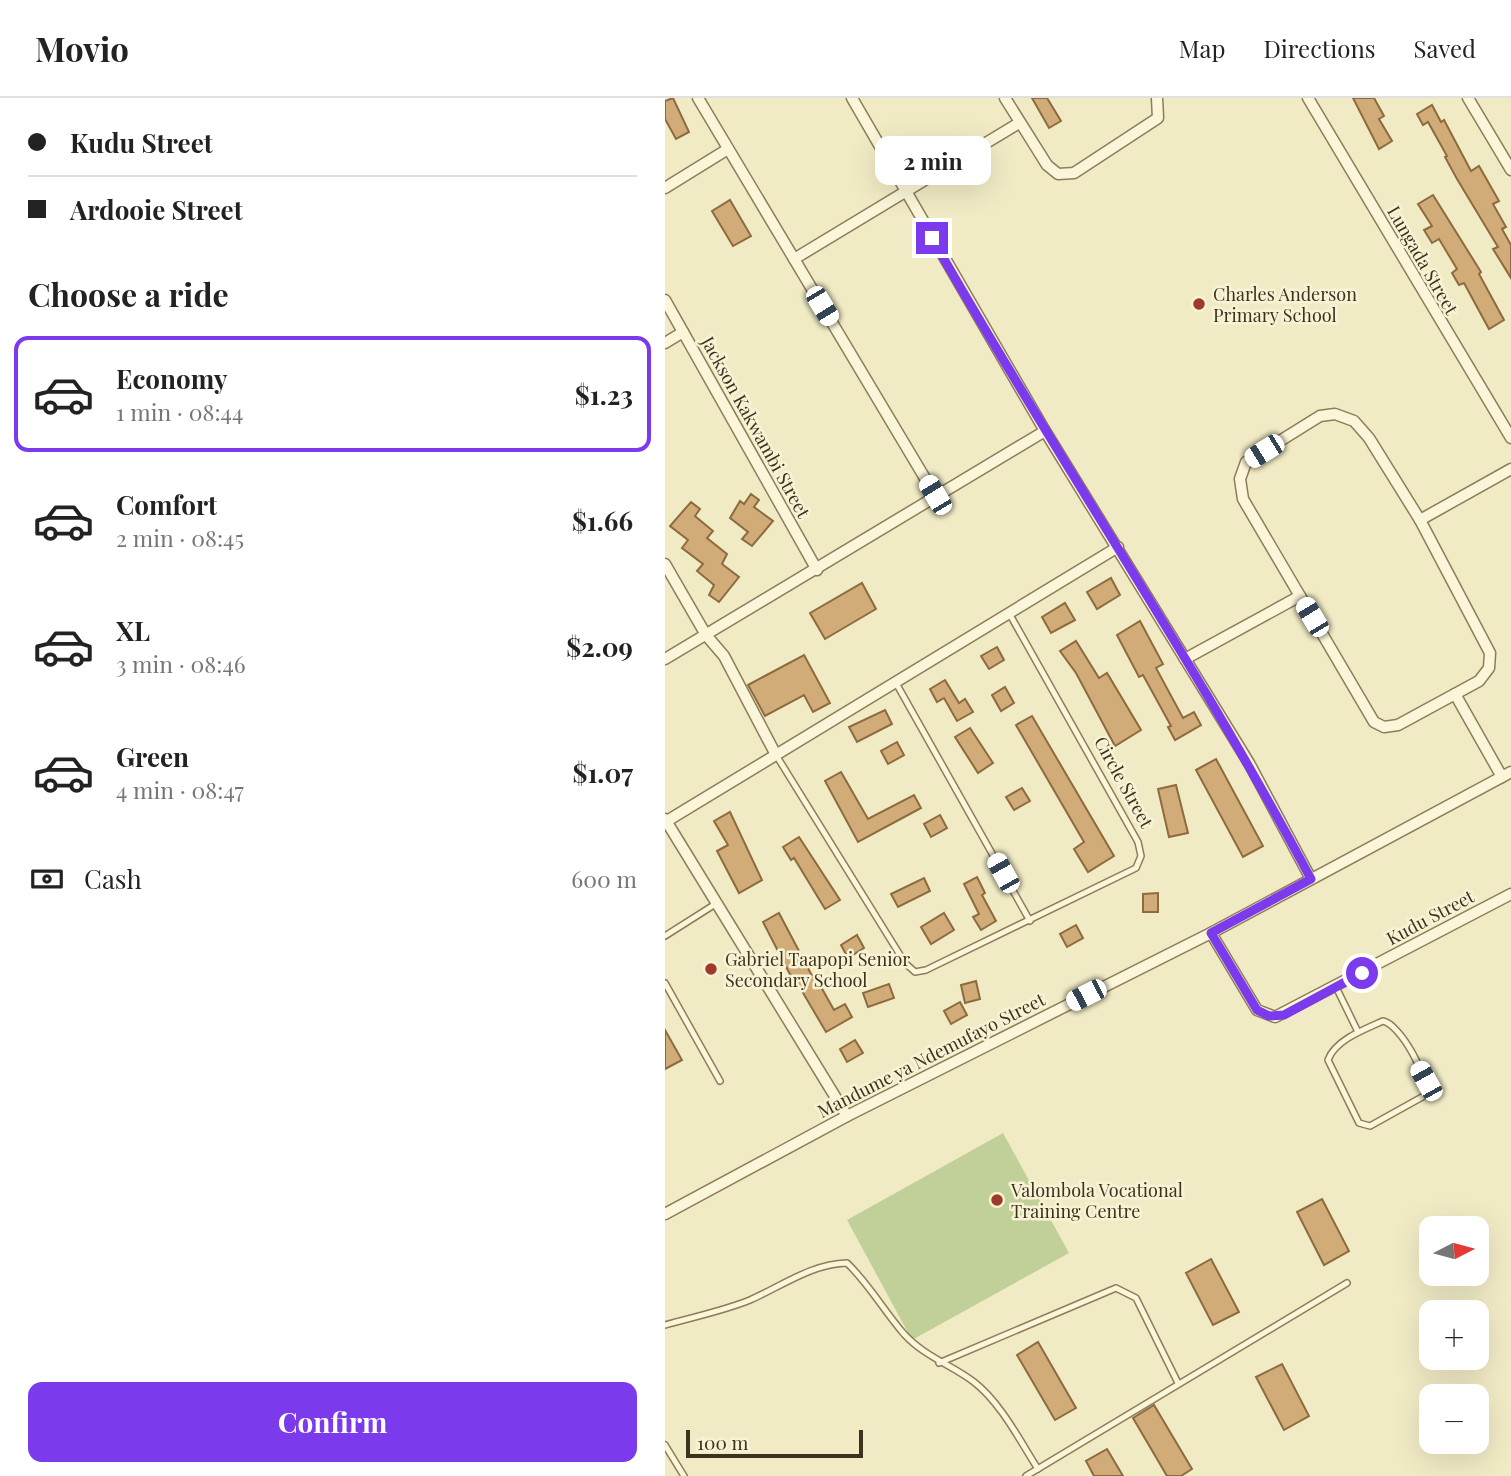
<!DOCTYPE html>
<html lang="en">
<head>
<meta charset="utf-8">
<style>
	body { margin:0; font-family:"Playfair Display",serif; background:#f2f2f2; color:#222; height:100vh; display:flex; flex-direction:column; font-size:26px; white-space:nowrap }
	* { box-sizing:border-box; margin:0 }
	p { font-size:23px; color:#767676 }
	.icon { flex:none; width:38px; height:38px; fill:none; stroke:currentColor; stroke-width:2; stroke-linecap:round; stroke-linejoin:round }
	.map { position:relative; flex:1; overflow:hidden }
	.panel { display:flex; flex-direction:column; background:#fff; width:665px }
	.panel>* { flex:none }
	.hud { display:grid; align-content:center; height:154px; padding:0 28px; background:#fff }
	.needle { width:46px; rotate:84deg }
	.buttons { position:absolute; left:754px; top:1118px; display:grid; gap:14px }
	.buttons a { display:grid; place-items:center; width:70px; height:70px; border-radius:14px; background:#fff; box-shadow:0 7px 28px #0002; font-size:35px }
	.scale { position:absolute; left:21px; bottom:18px; width:177px; box-sizing:border-box; padding-left:7px; border:4px solid #3c321e; border-top:0; font-size:19px; line-height:24px; white-space:nowrap; color:#3c321e; -webkit-text-stroke:5px #f8f3d5; paint-order:stroke }
	.end { position:absolute; width:32px; height:32px; margin:-16px; border:9px solid #7c3aed; background:#fff; box-shadow:0 0 0 4px #fff }
	.from { border-radius:50% }
	.bubble { position:absolute; height:49px; border-radius:14px; background:#fff; box-shadow:0 7px 28px #0002; font-size:23px; font-weight:700; line-height:49px; text-align:center }
	.car { position:absolute; width:21px; height:42px; margin:-21px -10px; border-radius:9px; box-shadow:0 0 5px 2px #0007; background:linear-gradient(#fff 24%,#345 0 40%,#fff 0 76%,#345 0 86%,#fff 0) }
	.hud b { display:flex; align-items:center; gap:24px; height:66px; font-size:26px }
	.hud b+b { border-top:2px solid #e0e0e0 }
	.hud i { width:18px; height:18px; background:#222 }
	ul { padding:0; list-style:none }
	li { display:flex; align-items:center; gap:21px; height:116px; margin:0 14px 10px; padding:0 14px; border:4px solid transparent; border-radius:14px }
	li div { flex:1 }
	li b { display:block; font-size:26px }
	li em { font-style:normal; font-weight:700 }
	li.selected { border-color:#7c3aed }
	li>.icon { width:63px; height:63px; stroke-width:1.5 }
	h2 { padding:0 28px; font-size:32px; line-height:84px }
	.pay { display:flex; align-items:center; gap:18px; height:77px; padding:0 28px; font-size:26px }
	.pay p { margin-inline-start:auto }
	.cta { display:flex; gap:14px; margin-top:auto; padding:14px 28px }
	.cta a { flex:1; height:80px; border-radius:14px; background:#7c3aed; color:#fff; font-size:28px; font-weight:700; line-height:80px; text-align:center }
	header { display:flex; align-items:center; gap:42px; box-sizing:border-box; height:98px; padding:0 35px; background:#fff; border-bottom:2px solid #e0e0e0 }
	header strong { font-size:33px }
	nav { display:flex; gap:38px; margin-inline-start:auto; font-size:24px }
	main { display:flex; flex:1; min-height:0 }
	.map>svg:first-child { display:block }
	.green { fill:#c0d098 }
	.building { fill:#d1ac78; stroke:#8d6b3e; stroke-width:2 }
	.lines { fill:none; stroke-linecap:round; stroke-linejoin:round }
	.lane-casing { stroke:#8d7d59; stroke-width:8 }
	.street-casing { stroke:#8d7d59; stroke-width:13 }
	.lane { stroke:#fbf6d9; stroke-width:5 }
	.street { stroke:#fbf6d9; stroke-width:10 }
	.route { stroke:#7c3aed; stroke-width:9 }
	.poi-dot { fill:#9f3a26; stroke:#f8f3d5; stroke-width:2.5 }
	.labels { text-anchor:middle; dominant-baseline:central; stroke-width:5; stroke-linejoin:round; paint-order:stroke }
	.street-label { font-size:18px; fill:#3c321e; stroke:#f8f3d5 }
	.poi-label { font-size:18px; fill:#3c321e; stroke:#f8f3d5; text-anchor:start }
</style>
</head>
<body>
<header>
<strong>Movio</strong>
<nav><a>Map</a><a>Directions</a><a>Saved</a></nav>
</header>
<main>
<section class="panel">
<div class="hud">
<b><i class="from"></i>Kudu Street</b>
<b><i></i>Ardooie Street</b>
</div>
<h2>Choose a ride</h2>
<ul>
<li class="selected"><svg class="icon" aria-label="car" viewBox="0 0 24 24"><path d="M5 17H2v-5l4-1 3-4h7l3 4 3 1v5h-3M9 17h6M6 11h13"/><circle cx="7" cy="17" r="2"/><circle cx="17" cy="17" r="2"/></svg><div><b>Economy</b><p>1 min · 08:44</p></div><em>$1.23</em></li>
<li><svg class="icon" aria-label="car" viewBox="0 0 24 24"><path d="M5 17H2v-5l4-1 3-4h7l3 4 3 1v5h-3M9 17h6M6 11h13"/><circle cx="7" cy="17" r="2"/><circle cx="17" cy="17" r="2"/></svg><div><b>Comfort</b><p>2 min · 08:45</p></div><em>$1.66</em></li>
<li><svg class="icon" aria-label="car" viewBox="0 0 24 24"><path d="M5 17H2v-5l4-1 3-4h7l3 4 3 1v5h-3M9 17h6M6 11h13"/><circle cx="7" cy="17" r="2"/><circle cx="17" cy="17" r="2"/></svg><div><b>XL</b><p>3 min · 08:46</p></div><em>$2.09</em></li>
<li><svg class="icon" aria-label="car" viewBox="0 0 24 24"><path d="M5 17H2v-5l4-1 3-4h7l3 4 3 1v5h-3M9 17h6M6 11h13"/><circle cx="7" cy="17" r="2"/><circle cx="17" cy="17" r="2"/></svg><div><b>Green</b><p>4 min · 08:47</p></div><em>$1.07</em></li>
</ul>
<div class="pay"><svg class="icon" aria-label="cash" viewBox="0 0 24 24"><path d="M3 7h18v10H3z"/><circle cx="12" cy="12" r="2"/></svg>Cash<p>600 m</p></div>
<div class="cta"><a>Confirm</a></div>
</section>
<div class="map">
<svg width="846" height="1378" viewBox="0 0 846 1378">
	<rect width="100%" height="100%" fill="#f1ebc5"/>
	<polygon class="green" points="338,1035 404,1155 247,1242 182,1122"/>
	<g class="building">
		<polygon points="8,0 24,34 11,41 0,21 0,3"/>
		<polygon points="367,0 382,0 396,23 384,30"/>
		<polygon points="688,0 709,0 719,18 714,21 727,43 714,51"/>
		<polygon points="767,7 776,24 779,22 806,73 814,68 834,103 828,106 841,129 837,131 846,147 846,180 828,151 833,149 792,81 780,59 782,58 763,24 758,27 752,16"/>
		<polygon points="768,97 816,174 814,176 839,222 824,231 799,185 794,187 787,175 792,171 774,141 767,145 759,132 767,128 753,106"/>
		<polygon points="65,102 86,138 68,148 47,113"/>
		<polygon points="86,396 94,402 89,409 108,423 87,448 77,441 83,434 65,420 75,403 79,406"/>
		<polygon points="26,404 35,411 30,418 48,433 42,440 62,456 57,466 74,479 54,504 44,497 49,487 32,473 38,466 17,450 23,442 5,428"/>
		<polygon points="446,480 455,497 432,511 422,494"/>
		<polygon points="197,485 211,511 160,541 145,515"/>
		<polygon points="400,505 410,522 386,535 377,519"/>
		<polygon points="475,523 498,566 491,570 518,620 529,614 536,627 510,642 503,629 506,628 478,577 474,579 452,537"/>
		<polygon points="411,543 434,580 442,575 476,632 450,648 411,575 395,553"/>
		<polygon points="332,549 339,562 324,571 316,558"/>
		<polygon points="139,557 165,605 148,614 139,597 100,618 83,587"/>
		<polygon points="280,582 294,605 300,601 308,614 292,623 279,600 272,604 265,591"/>
		<polygon points="340,589 349,605 336,613 327,597"/>
		<polygon points="220,612 227,626 192,644 184,629"/>
		<polygon points="367,618 449,758 423,774 409,751 419,744 351,627"/>
		<polygon points="305,630 328,665 313,675 290,639"/>
		<polygon points="232,644 239,657 223,666 216,653"/>
		<polygon points="551,661 598,748 578,759 531,672"/>
		<polygon points="176,674 203,721 249,697 256,710 193,744 160,683"/>
		<polygon points="511,687 523,735 504,739 493,691"/>
		<polygon points="357,690 365,703 349,712 341,699"/>
		<polygon points="65,714 97,782 74,795 52,753 63,747 49,723"/>
		<polygon points="275,717 282,730 266,739 259,726"/>
		<polygon points="134,739 175,802 160,811 129,760 126,762 118,749"/>
		<polygon points="312,779 320,795 317,797 331,823 316,832 308,819 314,816 299,786"/>
		<polygon points="259,780 265,793 233,809 226,796"/>
		<polygon points="493,795 493,814 478,814 478,796"/>
		<polygon points="114,815 154,891 156,889 169,912 180,906 187,919 161,934 134,888 132,890 98,824"/>
		<polygon points="279,815 289,832 266,846 256,829"/>
		<polygon points="411,827 418,840 402,849 395,836"/>
		<polygon points="192,837 199,850 183,860 176,847"/>
		<polygon points="311,883 315,901 300,905 296,887"/>
		<polygon points="224,886 229,900 203,909 198,895"/>
		<polygon points="295,904 302,917 286,926 279,913"/>
		<polygon points="0,932 17,962 0,971"/>
		<polygon points="190,942 198,955 182,964 175,951"/>
		<polygon points="657,1101 684,1153 659,1167 632,1114"/>
		<polygon points="546,1161 574,1214 548,1227 521,1175"/>
		<polygon points="373,1244 411,1310 390,1322 352,1257"/>
		<polygon points="617,1266 644,1318 619,1332 591,1279"/>
		<polygon points="489,1307 527,1371 516,1378 502,1378 468,1320"/>
		<polygon points="442,1351 458,1378 429,1378 421,1363"/>
	</g>
	<g class="lines">
		<g class="lane-casing">
			<g id="lane">
				<polyline points="231,585 365,823"/>
				<polyline points="111,657 240,865 250,874 261,872 471,770 476,758 473,744 344,515"/>
				<polyline points="0,838 52,805"/>
				<polyline points="0,885 55,983"/>
				<polyline points="671,889 693,934"/>
				<path d="M718,923C735,926 766,981 759,998L705,1028L694,1025L663,962C670,942 700,931 718,923Z"/>
				<path d="M0,1227C28,1219 58,1213 85,1202C117,1188 146,1166 182,1165C204,1186 219,1213 239,1236C260,1259 287,1267 309,1284C336,1305 355,1343 373,1371"/>
				<polyline points="274,1265 451,1190 471,1200 513,1285"/>
				<polyline points="0,1347 19,1378"/>
				<polyline points="361,1378 682,1185"/>
			</g>
		</g>
		<g class="street-casing">
			<g id="street">
				<polyline points="33,0 270,397"/>
				<polyline points="187,0 380,333 584,665 646,781"/>
				<polyline points="340,0 382,67 393,76 409,75 493,20 492,0"/>
				<polyline points="643,0 846,340"/>
				<polyline points="803,0 846,72"/>
				<polyline points="0,90 63,51"/>
				<polyline points="129,161 354,25"/>
				<polyline points="0,202 152,472"/>
				<polyline points="0,245 18,234"/>
				<polygon points="670,316 689,323 704,340 755,422 825,555 824,570 814,583 733,627 719,629 709,624 578,401 575,381 581,364 655,318"/>
				<polyline points="755,422 846,371"/>
				<polyline points="0,466 41,537 59,558 111,657"/>
				<polyline points="0,561 380,333"/>
				<polyline points="520,561 635,498"/>
				<polyline points="790,596 837,679"/>
				<polyline points="0,721 182,1018"/>
				<polyline points="2,723 453,449"/>
				<polyline points="546,835 592,912 610,919 846,796"/>
				<polyline points="0,1116 182,1018 546,835 846,674"/>
			</g>
		</g>
		<use href="#lane" class="lane"/>
		<use href="#street" class="street"/>
	</g>
	<g class="lines">
		<path class="route" d="M267,140C389,356 529,561 646,781L546,835L592,912L604,918L619,917L697,875"/>
	</g>
	<g class="poi-dot">
		<circle cx="534" cy="206" r="7"/>
		<circle cx="46" cy="871" r="7"/>
		<circle cx="332" cy="1102" r="7"/>
	</g>
	<g class="labels">
		<g class="street-label">
			<text transform="translate(758 162) rotate(60)">Lungada Street</text>
			<text transform="translate(91 329) rotate(61)">Jackson Kakwambi Street</text>
			<text transform="translate(459 684) rotate(61)">Circle Street</text>
			<text transform="translate(765 819) rotate(-28)">Kudu Street</text>
			<text transform="translate(266 957) rotate(-27)">Mandume ya Ndemufayo Street</text>
		</g>
		<g class="poi-label">
			<text x="548" y="196">Charles Anderson<tspan x="548" dy="21">Primary School</tspan></text>
			<text x="60" y="861">Gabriel Taapopi Senior<tspan x="60" dy="21">Secondary School</tspan></text>
			<text x="346" y="1092">Valombola Vocational<tspan x="346" dy="21">Training Centre</tspan></text>
		</g>
	</g>
</svg>
<div class="buttons">
<a><svg class="needle" viewBox="-14 -14 28 28"><path d="M0-13l5 13h-10z" fill="#e53935"/><path d="M0 13l5-13h-10z" fill="#767676"/></svg></a>
<a>+</a>
<a>−</a>
</div>
<div class="scale">100 m</div>
<i class="end from" style="left:697px;top:875px"></i>
<i class="end" style="left:267px;top:140px"></i>
<div class="bubble" style="left:210px;top:38px;width:116px">2 min</div>
<i class="car" style="left:157px;top:208px;rotate:149deg"></i>
<i class="car" style="left:599px;top:353px;rotate:238deg"></i>
<i class="car" style="left:270px;top:397px;rotate:329deg"></i>
<i class="car" style="left:647px;top:519px;rotate:329deg"></i>
<i class="car" style="left:338px;top:775px;rotate:331deg"></i>
<i class="car" style="left:421px;top:897px;rotate:243deg"></i>
<i class="car" style="left:761px;top:983px;rotate:331deg"></i>
</div>
</main>
</body>
</html>
